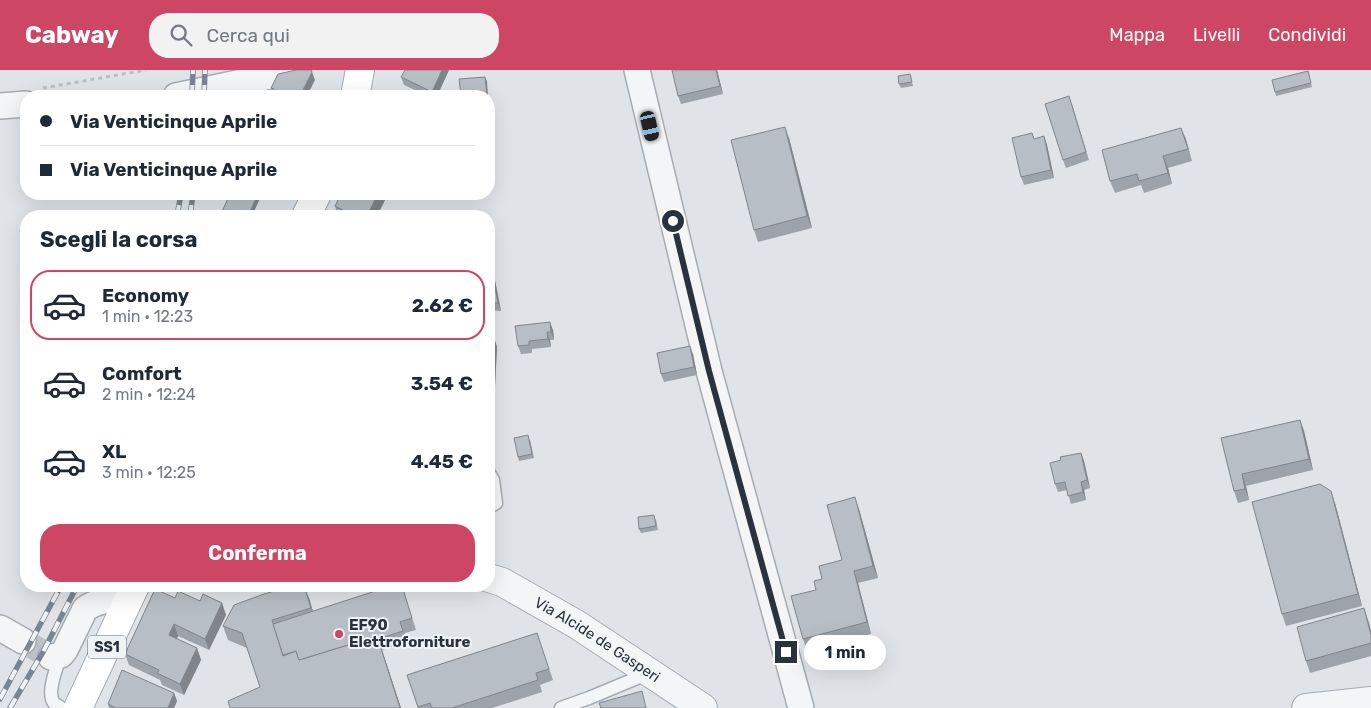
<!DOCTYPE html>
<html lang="it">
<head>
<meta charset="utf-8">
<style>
	body { margin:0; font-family:Rubik,sans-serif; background:#f2f2f3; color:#1f2937; height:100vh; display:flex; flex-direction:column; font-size:19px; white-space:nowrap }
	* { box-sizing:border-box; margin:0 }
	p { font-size:16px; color:#747a83 }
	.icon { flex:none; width:28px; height:28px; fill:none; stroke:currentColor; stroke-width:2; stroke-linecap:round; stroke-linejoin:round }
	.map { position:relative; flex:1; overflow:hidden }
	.panel { position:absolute; left:20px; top:140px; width:475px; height:382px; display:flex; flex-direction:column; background:#fff; border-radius:20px; box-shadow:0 5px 20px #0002 }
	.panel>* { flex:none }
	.hud { position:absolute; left:20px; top:20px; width:475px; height:110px; border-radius:20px; box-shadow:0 5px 20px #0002; display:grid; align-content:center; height:110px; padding:0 20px; background:#fff }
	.end { position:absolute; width:22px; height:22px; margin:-11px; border:6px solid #293340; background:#fff; box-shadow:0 0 0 2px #fff }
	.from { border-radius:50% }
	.bubble { position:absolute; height:35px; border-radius:18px; background:#fff; box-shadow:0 5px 20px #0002; font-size:16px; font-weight:700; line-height:35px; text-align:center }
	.car { position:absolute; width:15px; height:30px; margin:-15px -8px; border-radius:6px; box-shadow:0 0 4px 1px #0007; background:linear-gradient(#222 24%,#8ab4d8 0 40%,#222 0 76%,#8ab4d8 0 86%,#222 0) }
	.hud b { display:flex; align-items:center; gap:18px; height:48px; font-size:19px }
	.hud b+b { border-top:1px solid #e0e1e3 }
	.hud i { width:12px; height:12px; background:#1f2937 }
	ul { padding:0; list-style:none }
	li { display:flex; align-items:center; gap:15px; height:70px; margin:0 10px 8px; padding:0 10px; border:2px solid transparent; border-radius:20px }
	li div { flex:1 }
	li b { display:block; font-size:19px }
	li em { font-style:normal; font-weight:700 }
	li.active { border-color:#cd4664 }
	li>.icon { width:45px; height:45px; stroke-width:1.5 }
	h2 { padding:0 20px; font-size:22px; line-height:60px }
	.cta { display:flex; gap:10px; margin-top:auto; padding:10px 20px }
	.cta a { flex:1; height:58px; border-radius:20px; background:#cd4664; color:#fff; font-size:20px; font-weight:700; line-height:58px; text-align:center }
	header { display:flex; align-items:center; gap:30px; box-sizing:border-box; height:70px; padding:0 25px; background:#cd4664; color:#fff }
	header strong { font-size:24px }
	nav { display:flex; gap:28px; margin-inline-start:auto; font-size:18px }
	.search { width:350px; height:45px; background:#f2f2f3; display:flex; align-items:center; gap:12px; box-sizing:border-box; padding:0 18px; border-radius:20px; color:#747a83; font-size:19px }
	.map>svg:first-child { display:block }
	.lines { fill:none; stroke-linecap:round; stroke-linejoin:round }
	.minor-tunnel { stroke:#bbc1c7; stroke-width:25; stroke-dasharray:25 12; stroke-linecap:butt }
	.service-casing { stroke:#a5abb3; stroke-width:15 }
	.minor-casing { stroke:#a5abb3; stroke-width:28 }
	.tertiary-casing { stroke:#a5abb3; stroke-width:30 }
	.primary-casing { stroke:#a0a9b5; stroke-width:30 }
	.path { stroke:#babfc4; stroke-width:3; stroke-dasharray:4 4; stroke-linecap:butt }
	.service { stroke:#f3f5f7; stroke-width:12 }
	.minor { stroke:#f3f5f7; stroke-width:25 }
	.tertiary { stroke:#f3f5f7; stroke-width:28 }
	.primary { stroke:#fff; stroke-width:28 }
	.rail-casing { stroke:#7a8592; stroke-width:5.5 }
	.rail { stroke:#f0f3f6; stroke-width:4; stroke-dasharray:11; stroke-linecap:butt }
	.wall { fill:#9da3aa }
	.shaded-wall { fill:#80858b }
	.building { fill:#b7bec6; stroke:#80858b }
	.route { stroke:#293340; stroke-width:6 }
	.poi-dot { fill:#cd4664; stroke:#f0f3f6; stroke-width:2 }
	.labels { text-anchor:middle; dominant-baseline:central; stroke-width:4; stroke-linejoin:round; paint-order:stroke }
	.shield { fill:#f0f3f6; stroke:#656d77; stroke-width:1 }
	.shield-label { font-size:14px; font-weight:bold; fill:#293340 }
	.poi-label { font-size:15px; font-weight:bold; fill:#293340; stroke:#f0f3f6; text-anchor:start }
	.street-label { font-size:15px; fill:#293340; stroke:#f0f3f6 }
</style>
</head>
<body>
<header>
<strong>Cabway</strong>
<div class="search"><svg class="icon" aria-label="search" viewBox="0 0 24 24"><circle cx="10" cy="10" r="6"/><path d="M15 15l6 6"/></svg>Cerca qui</div>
<nav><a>Mappa</a><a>Livelli</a><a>Condividi</a></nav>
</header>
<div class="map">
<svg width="1371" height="638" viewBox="0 0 1371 638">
	<rect width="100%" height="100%" fill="#e0e4e9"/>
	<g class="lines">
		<polyline class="minor-tunnel" points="23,571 51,587"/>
		<g class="service-casing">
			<g id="service">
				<polyline points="489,403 493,410 496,433 489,437"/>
				<path d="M61,585C57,596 46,623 54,633C56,635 59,636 61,638"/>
				<polyline points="561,638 589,628 649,603"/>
			</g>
		</g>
		<g class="minor-casing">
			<g id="minor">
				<polyline points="637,0 709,301 801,638"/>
				<polyline points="176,26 298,0"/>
				<polyline points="0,36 26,34"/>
				<polyline points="0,558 23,571"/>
				<path d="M51,587L61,585L65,580L85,539C98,529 114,530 129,529"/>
			</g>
		</g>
		<g class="tertiary-casing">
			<g id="tertiary">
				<path id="s1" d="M489,508L502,512L576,554L703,638"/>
				<polyline points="1306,638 1371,631"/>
			</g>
		</g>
		<g class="primary-casing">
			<g id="primary">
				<polyline points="355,26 360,0"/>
				<polyline points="306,146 317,124"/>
				<polyline points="78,638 135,516"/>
			</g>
		</g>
		<polyline class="path" points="43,18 146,0"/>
		<use href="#service" class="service"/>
		<use href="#minor" class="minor"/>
		<use href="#tertiary" class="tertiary"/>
		<use href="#primary" class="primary"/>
		<g class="rail-casing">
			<g id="rail">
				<polyline points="192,26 193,0"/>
				<polyline points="204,26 205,0"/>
				<polyline points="177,146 181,124"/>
				<polyline points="190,146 193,124"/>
				<polyline points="0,629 61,516"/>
				<polyline points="10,638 43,582 77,516"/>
			</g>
		</g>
		<use href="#rail" class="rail"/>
	</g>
	<g class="wall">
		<polygon points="449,0 437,26 428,26 404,15 401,7"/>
		<polygon points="717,0 723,24 681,34 678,26"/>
		<polygon points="1308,1 1312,17 1276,26 1275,22"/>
		<polygon points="910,4 913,16 901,18 899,14"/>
		<polygon points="1072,34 1089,90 1066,98 1063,90"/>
		<polygon points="1181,58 1192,91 1168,98 1172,114 1144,123 1141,115 1115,123 1110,111"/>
		<polygon points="1044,66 1047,75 1054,108 1024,115 1021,107"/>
		<polygon points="789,68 812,158 758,172 754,160"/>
		<polygon points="341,124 388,124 377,146 338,146 335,136"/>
		<polygon points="489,186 492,195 501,241 489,240"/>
		<polygon points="553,260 554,270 550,270 551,277 532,279 532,283 521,284 518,276"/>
		<polygon points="489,265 493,265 497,277 495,316 489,316"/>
		<polygon points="693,284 697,305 664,312 661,304"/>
		<polygon points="1300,350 1304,361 1313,400 1246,416 1249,430 1238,433 1234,421 1221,368"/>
		<polygon points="530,369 534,388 519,391 518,387"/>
		<polygon points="1081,383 1084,391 1090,418 1084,420 1086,430 1071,434 1067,420 1058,422 1055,414 1061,390"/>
		<polygon points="1335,433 1362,536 1286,556 1282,544"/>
		<polygon points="859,439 878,508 858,513 871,564 807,581 803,569 816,520 822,509 842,490"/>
		<polygon points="656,449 658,460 641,463 639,459"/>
		<polygon points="402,516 416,560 405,563 407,572 382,580 401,638 260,617 247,578 228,570 223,556 309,528 313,541"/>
		<polygon points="175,528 222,533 226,545 209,580 178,566 177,569 197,578 201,590 184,625 162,615 160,610 129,595 125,584"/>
		<polygon points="1368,550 1371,561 1371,586 1310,603 1306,591"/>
		<polygon points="537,563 553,610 540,615 542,622 492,638 418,638 407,605"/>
		<polygon points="174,623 177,631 174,638 109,638 108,634"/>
	</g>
	<g class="shaded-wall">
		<polygon points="442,0 449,0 437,26 434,26 432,22"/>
		<polygon points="716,0 717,0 723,24 720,16"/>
		<polygon points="312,2 315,10 307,26 300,26"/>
		<polygon points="485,7 487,11 488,26 487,26"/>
		<polygon points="785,57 789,68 812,158 807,146"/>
		<polygon points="1181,58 1186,69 1192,91"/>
		<polygon points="1044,66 1047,75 1054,108 1051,100"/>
		<polygon points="1163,86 1168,98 1172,114 1168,103"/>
		<polygon points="258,124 262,124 252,146 248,146"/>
		<polygon points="378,124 388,124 377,146 367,146"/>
		<polygon points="489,186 492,195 501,241 498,233"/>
		<polygon points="550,252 553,260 554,270 551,262"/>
		<polygon points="547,262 550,270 551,277 548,269"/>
		<polygon points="493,265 497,277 495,316 491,305"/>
		<polygon points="690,276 693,284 697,305 694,297"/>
		<polygon points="1300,350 1304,361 1313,400 1309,389"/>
		<polygon points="1081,383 1084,391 1090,418 1087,410"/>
		<polygon points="1242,404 1246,416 1249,430 1245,419"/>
		<polygon points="1081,412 1084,420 1086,430 1083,422"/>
		<polygon points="1331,421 1335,433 1362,536 1358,524"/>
		<polygon points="855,427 859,439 878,508 873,496"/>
		<polygon points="854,501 858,513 871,564 867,552"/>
		<polygon points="304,516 309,528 316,553 311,538"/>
		<polygon points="222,533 226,545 209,580 205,569"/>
		<polygon points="1364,538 1368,550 1371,561 1371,565"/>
		<polygon points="174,554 178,566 173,577 169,565"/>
		<polygon points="377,566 382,580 401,638 400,638"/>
		<polygon points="197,578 201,590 184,625 180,614"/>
		<polygon points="174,623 177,631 174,638 168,638"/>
	</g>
	<g class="building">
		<polygon points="296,0 311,0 312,2 300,26 270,26 274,19 271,18 278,4"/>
		<polygon points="405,0 442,0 432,22 401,7"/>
		<polygon points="672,0 716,0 720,16 678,26"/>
		<polygon points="1308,1 1311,13 1275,22 1272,10"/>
		<polygon points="910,4 912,12 899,14 898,6"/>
		<polygon points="485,7 487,26 461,26 459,9"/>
		<polygon points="1069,26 1086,82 1063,90 1045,34"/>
		<polygon points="785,57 807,146 754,160 731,70"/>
		<polygon points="1181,58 1188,79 1163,86 1168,103 1139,111 1137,104 1110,111 1102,80"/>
		<polygon points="1032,63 1034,69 1044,66 1051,100 1021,107 1012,68"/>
		<polygon points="230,124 258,124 248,146 220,146"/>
		<polygon points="341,124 378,124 367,146 354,146 335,136"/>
		<polygon points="489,186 498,233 489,232"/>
		<polygon points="550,252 551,262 547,262 548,269 529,271 529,275 518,276 515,256"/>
		<polygon points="489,265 493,265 491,305 489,305"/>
		<polygon points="690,276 694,297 661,304 657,283"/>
		<polygon points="1300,350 1309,389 1242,404 1245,419 1234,421 1221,368"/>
		<polygon points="528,365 532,384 518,387 514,368"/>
		<polygon points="1081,383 1087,410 1081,412 1083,422 1068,426 1065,412 1055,414 1050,393 1061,390 1060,387"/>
		<polygon points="1320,414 1331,421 1358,524 1282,544 1252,432"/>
		<polygon points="855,427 873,496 854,501 867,552 803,569 791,526 816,520 814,511 822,509 819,496 842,490 827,435"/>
		<polygon points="654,445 656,456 639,459 638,447"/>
		<polygon points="293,516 304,516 311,538 272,550 283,586 296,581 299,590 377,566 400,638 230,638 228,631 260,617 242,563 223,556 234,535 264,524"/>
		<polygon points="391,516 402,516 412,548 400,552 403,561 378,569 377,566 299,590 296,581 283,585 273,554"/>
		<polygon points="155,519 175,528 178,521 200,531 203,524 222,533 205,569 174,554 169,565 197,578 180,614 157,603 159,600 125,584"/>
		<polygon points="1364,538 1371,565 1371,573 1306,591 1297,557"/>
		<polygon points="537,563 549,599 536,603 538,610 452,638 432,638 430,633 418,637 407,605"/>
		<polygon points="122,600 174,623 168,638 116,638 108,634"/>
		<polygon points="642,621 646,638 601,638 599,633"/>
	</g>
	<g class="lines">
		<polyline class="route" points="673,151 709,301 786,582"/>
	</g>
	<circle class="poi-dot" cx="339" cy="564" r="5"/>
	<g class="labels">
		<rect class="shield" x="88" y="565.5" width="38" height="23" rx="4"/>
		<g class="shield-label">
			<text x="107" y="577">SS1</text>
		</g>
		<g class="poi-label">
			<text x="349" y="555">EF90<tspan x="349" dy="17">Elettroforniture</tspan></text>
		</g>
		<g class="street-label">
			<text stroke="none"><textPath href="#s1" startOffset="125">Via Alcide de Gasperi</textPath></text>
		</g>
	</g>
</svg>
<i class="end from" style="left:673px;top:151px"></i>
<i class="end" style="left:786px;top:582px"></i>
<div class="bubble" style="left:804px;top:565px;width:82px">1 min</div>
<i class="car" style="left:650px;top:56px;rotate:167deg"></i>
<div class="hud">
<b><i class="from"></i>Via Venticinque Aprile</b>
<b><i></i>Via Venticinque Aprile</b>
</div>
<section class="panel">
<h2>Scegli la corsa</h2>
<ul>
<li class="active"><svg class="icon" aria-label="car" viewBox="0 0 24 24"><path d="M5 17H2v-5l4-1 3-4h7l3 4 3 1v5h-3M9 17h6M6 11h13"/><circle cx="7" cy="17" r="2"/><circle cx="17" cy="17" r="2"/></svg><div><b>Economy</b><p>1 min · 12:23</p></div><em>2.62 €</em></li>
<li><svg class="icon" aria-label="car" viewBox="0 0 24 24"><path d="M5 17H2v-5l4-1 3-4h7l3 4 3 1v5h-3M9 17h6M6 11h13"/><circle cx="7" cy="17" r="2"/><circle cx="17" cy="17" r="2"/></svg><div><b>Comfort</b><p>2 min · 12:24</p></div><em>3.54 €</em></li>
<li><svg class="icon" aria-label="car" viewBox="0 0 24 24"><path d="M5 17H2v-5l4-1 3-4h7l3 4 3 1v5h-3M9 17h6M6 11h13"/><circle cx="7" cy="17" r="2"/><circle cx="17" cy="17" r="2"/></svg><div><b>XL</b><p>3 min · 12:25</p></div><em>4.45 €</em></li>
</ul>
<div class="cta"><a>Conferma</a></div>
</section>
</div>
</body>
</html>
